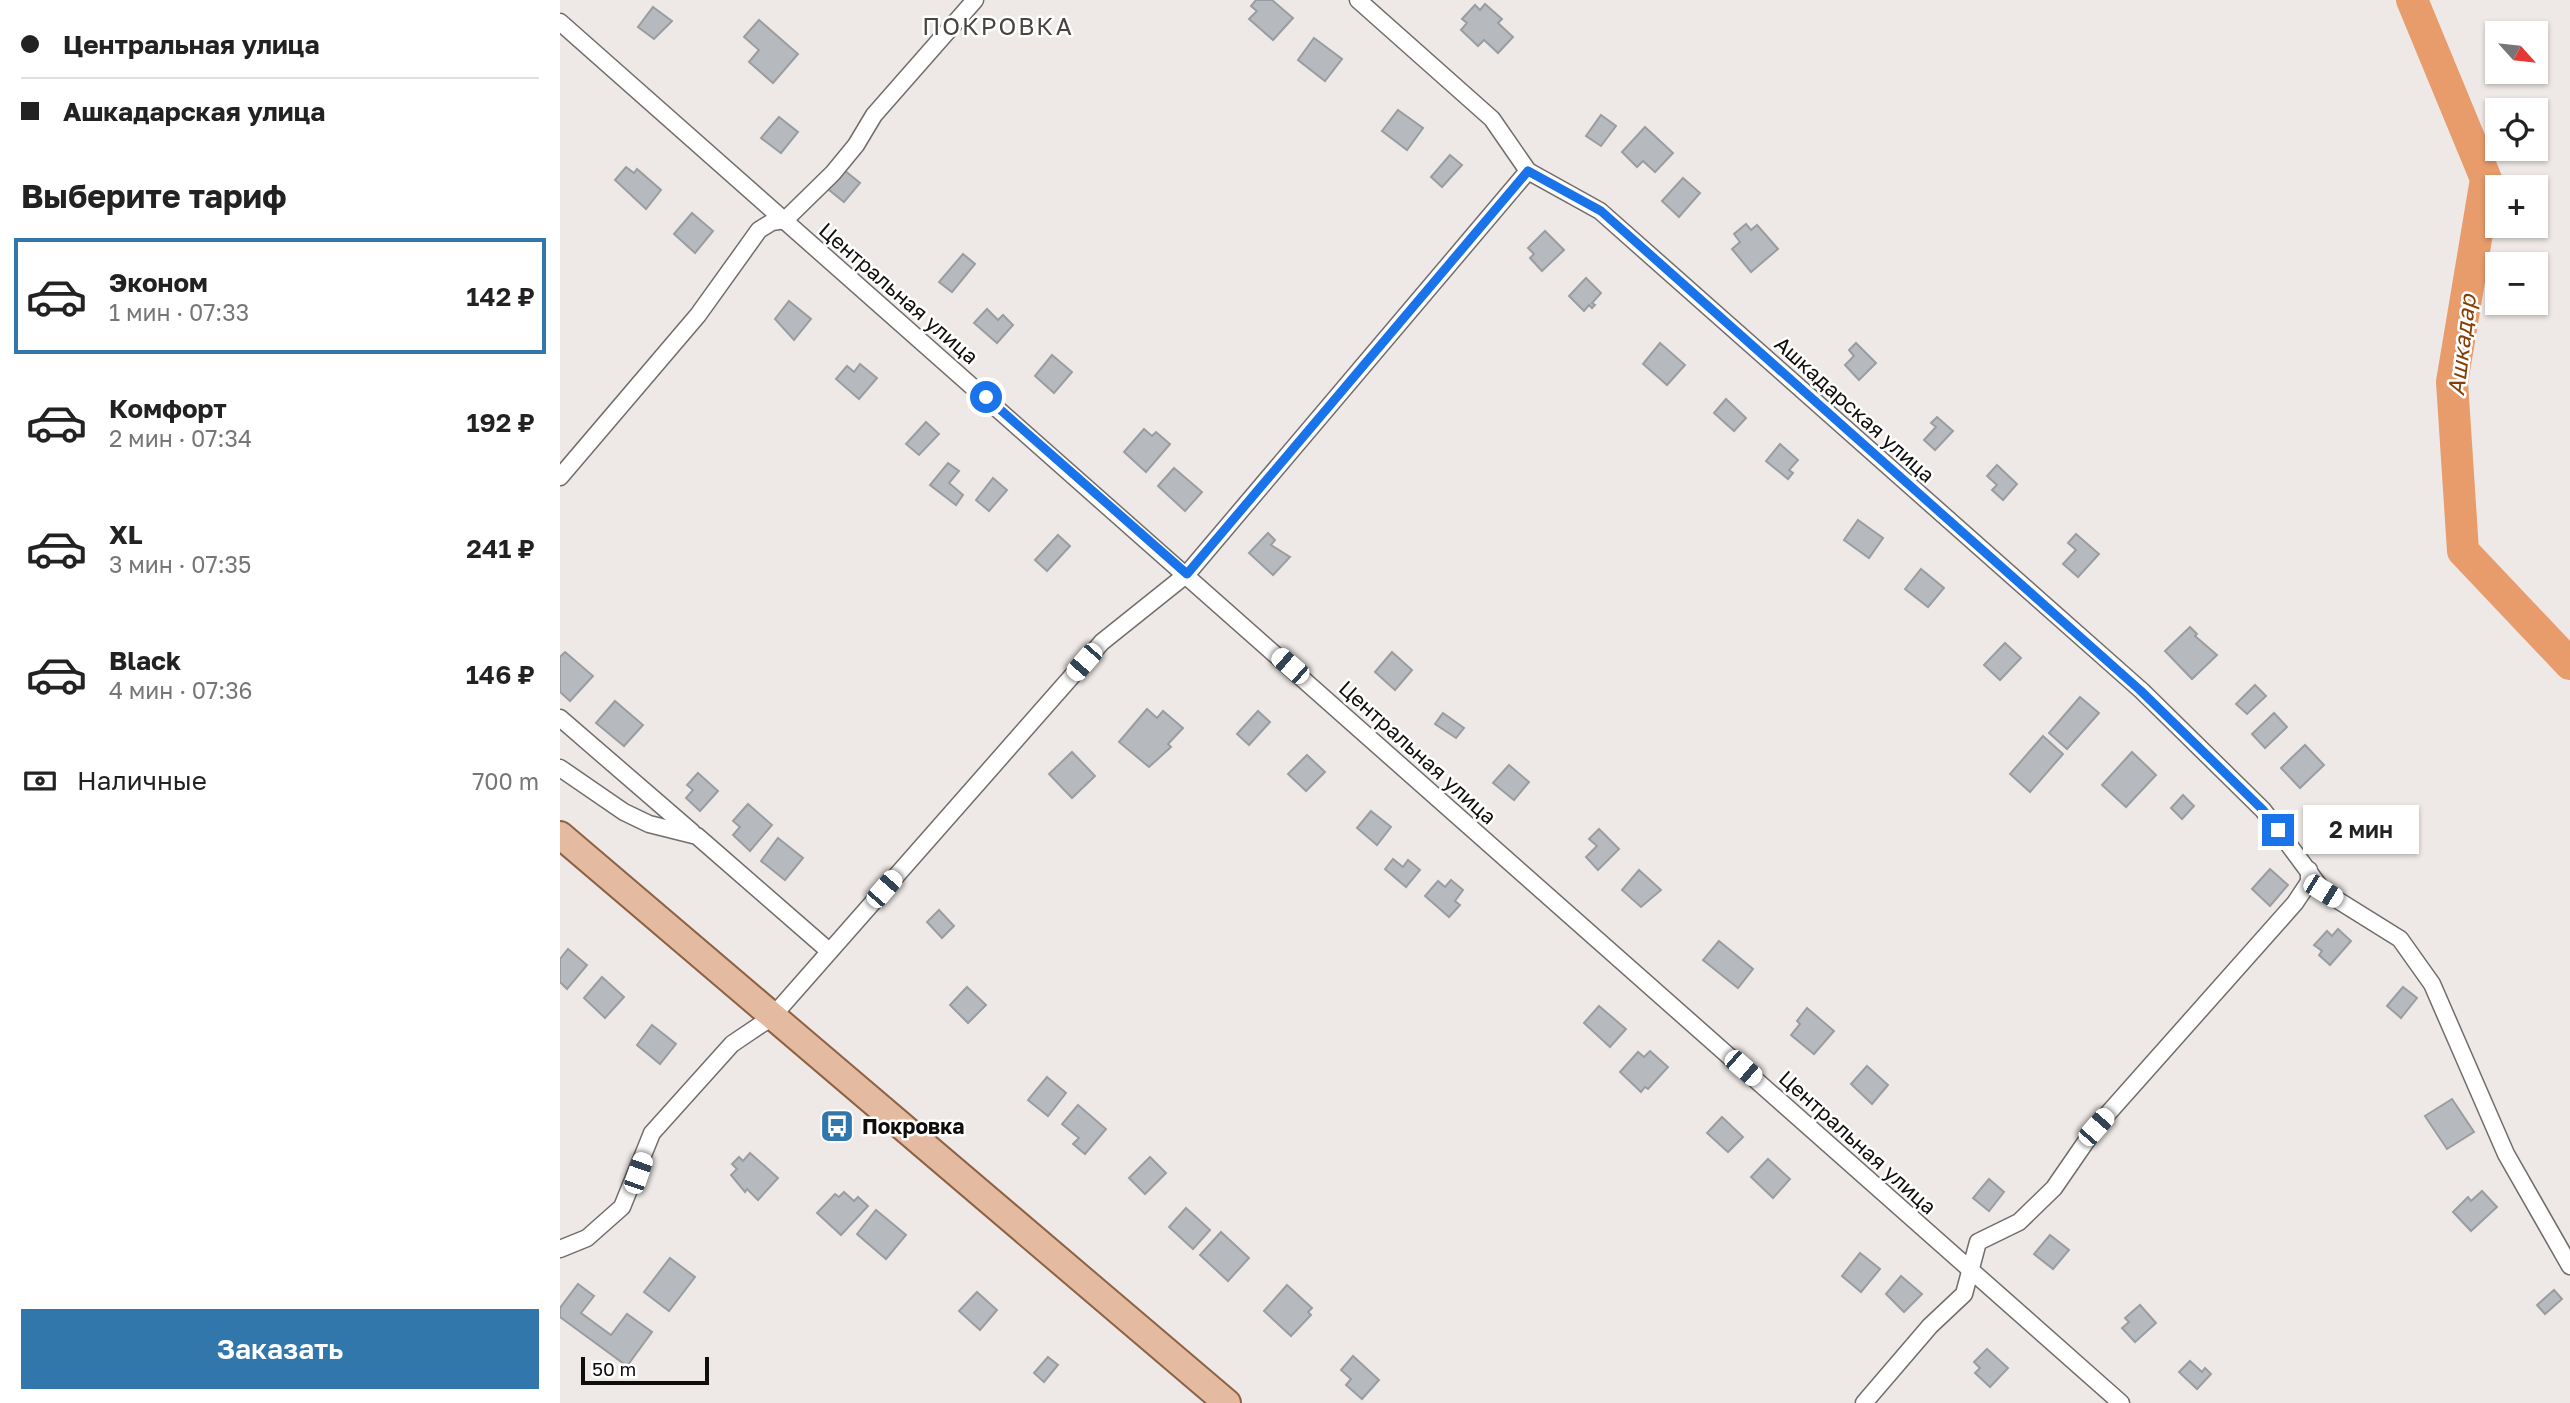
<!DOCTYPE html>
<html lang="ru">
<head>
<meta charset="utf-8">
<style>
	body { margin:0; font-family:"Golos Text",sans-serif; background:#f6f6f6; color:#222; height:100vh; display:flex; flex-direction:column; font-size:26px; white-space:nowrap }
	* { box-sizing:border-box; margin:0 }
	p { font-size:23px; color:#767676 }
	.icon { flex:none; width:38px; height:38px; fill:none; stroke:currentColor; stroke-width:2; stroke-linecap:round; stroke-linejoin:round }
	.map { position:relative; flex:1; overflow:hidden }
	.panel { display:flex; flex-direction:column; background:#fff; width:560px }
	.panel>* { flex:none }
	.banner { display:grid; align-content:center; height:154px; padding:0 21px; background:#fff }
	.needle { width:46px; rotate:117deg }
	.buttons { position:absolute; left:1925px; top:21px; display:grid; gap:14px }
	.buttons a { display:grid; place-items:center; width:63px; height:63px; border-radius:0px; background:#fff; box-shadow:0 2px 5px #0004; font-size:35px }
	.scale { position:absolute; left:21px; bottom:18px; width:128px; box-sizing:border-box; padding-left:7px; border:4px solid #0f0e0d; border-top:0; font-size:19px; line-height:24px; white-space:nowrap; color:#0f0e0d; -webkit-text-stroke:5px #fff; paint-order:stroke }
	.end { position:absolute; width:32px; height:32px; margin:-16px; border:9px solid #1a73e8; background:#fff; box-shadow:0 0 0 4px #fff }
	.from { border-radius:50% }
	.bubble { position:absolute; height:49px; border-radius:0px; background:#fff; box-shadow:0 2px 5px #0004; font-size:23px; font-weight:600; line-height:49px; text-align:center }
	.car { position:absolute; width:21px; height:42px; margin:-21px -10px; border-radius:9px; box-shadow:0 0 5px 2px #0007; background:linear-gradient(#fff 24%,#345 0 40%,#fff 0 76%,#345 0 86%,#fff 0) }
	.banner b { display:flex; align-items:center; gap:24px; height:66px; font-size:26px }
	.banner b+b { border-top:2px solid #e0e0e0 }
	.banner i { width:18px; height:18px; background:#222 }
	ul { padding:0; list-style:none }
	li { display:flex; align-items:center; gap:21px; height:116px; margin:0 14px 10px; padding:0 7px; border:4px solid transparent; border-radius:0px }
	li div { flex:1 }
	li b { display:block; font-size:26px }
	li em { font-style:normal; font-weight:600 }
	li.active { border-color:#3177ac }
	li>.icon { width:63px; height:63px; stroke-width:1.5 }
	h2 { padding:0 21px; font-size:32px; line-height:84px }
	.pay { display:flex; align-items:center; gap:18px; height:77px; padding:0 21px; font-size:26px }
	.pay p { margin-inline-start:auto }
	.button { display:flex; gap:14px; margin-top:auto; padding:14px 21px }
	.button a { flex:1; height:80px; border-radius:0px; background:#3177ac; color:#fff; font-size:28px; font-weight:600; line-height:80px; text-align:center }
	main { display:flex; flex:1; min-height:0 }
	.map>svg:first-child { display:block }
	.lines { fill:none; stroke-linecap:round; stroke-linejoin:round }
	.river { stroke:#e89c6c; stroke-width:32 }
	.building { fill:#b6babe; stroke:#999da1; stroke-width:2 }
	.street-casing { stroke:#726d6b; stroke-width:19 }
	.primary-casing { stroke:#8e6144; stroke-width:30 }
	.street { stroke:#fff; stroke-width:16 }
	.primary { stroke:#e4bba0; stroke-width:26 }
	.route { stroke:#1a73e8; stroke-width:9 }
	.labels { text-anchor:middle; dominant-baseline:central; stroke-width:5; stroke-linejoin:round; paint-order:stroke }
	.street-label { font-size:21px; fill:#0f0e0d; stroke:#fff }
	.poi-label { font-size:21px; font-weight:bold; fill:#0f0e0d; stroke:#fff; text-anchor:start }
	.water-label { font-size:23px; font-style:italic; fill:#843f04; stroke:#fff }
	.quarter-label { font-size:24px; letter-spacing:2px; fill:#474340; stroke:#fff }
</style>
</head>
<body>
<main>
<section class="panel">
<div class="banner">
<b><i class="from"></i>Центральная улица</b>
<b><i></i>Ашкадарская улица</b>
</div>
<h2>Выберите тариф</h2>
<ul>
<li class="active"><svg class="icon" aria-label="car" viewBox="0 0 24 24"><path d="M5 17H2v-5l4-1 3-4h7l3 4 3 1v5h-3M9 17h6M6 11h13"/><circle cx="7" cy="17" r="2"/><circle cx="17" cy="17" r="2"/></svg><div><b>Эконом</b><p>1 мин · 07:33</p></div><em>142 ₽</em></li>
<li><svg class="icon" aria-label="car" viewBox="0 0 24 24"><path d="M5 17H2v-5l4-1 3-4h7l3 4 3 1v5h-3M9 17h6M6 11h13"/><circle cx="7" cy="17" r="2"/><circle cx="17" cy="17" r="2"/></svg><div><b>Комфорт</b><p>2 мин · 07:34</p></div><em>192 ₽</em></li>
<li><svg class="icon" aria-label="car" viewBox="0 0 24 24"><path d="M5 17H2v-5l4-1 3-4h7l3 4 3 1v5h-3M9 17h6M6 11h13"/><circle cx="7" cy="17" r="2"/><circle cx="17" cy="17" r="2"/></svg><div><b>XL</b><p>3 мин · 07:35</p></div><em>241 ₽</em></li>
<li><svg class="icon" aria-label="car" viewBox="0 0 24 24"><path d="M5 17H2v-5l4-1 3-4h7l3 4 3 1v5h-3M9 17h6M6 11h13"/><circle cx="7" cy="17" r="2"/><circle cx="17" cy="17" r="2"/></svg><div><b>Black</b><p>4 мин · 07:36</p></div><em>146 ₽</em></li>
</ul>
<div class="pay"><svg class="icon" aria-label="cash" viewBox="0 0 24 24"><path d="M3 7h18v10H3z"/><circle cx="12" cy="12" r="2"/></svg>Наличные<p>700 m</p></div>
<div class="button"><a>Заказать</a></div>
</section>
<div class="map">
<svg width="2010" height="1403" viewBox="0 0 2010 1403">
	<rect width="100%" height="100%" fill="#eee9e6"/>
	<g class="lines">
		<polyline class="river" points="1852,0 1926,179 1892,382 1903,551 2010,664"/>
	</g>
	<g class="building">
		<polygon points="696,0 712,0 733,18 713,40 689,19 697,11 691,6"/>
		<polygon points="925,4 942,19 938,23 953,37 938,53 924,40 918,46 901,30 907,23 902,19 915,5 920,10"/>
		<polygon points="93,7 112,21 94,39 78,27"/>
		<polygon points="199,20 238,54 213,83 189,62 199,50 184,37"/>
		<polygon points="754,38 782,59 765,81 738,60"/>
		<polygon points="838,110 863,128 847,150 822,131"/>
		<polygon points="1041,115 1056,126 1041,146 1026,136"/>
		<polygon points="219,117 238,132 221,153 201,138"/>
		<polygon points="1085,127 1113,153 1095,172 1083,161 1077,167 1062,152"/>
		<polygon points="890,155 902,165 882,187 871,177"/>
		<polygon points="66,167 74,173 77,169 101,190 86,209 55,180"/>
		<polygon points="284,170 300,183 284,202 268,189"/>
		<polygon points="1123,178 1140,193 1119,217 1102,201"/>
		<polygon points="132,213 153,231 135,253 114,234"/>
		<polygon points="1186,224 1191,230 1197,225 1218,249 1191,272 1172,249 1180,242 1174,234"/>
		<polygon points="985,231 1004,250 982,271 970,258 974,254 968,248"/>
		<polygon points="403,254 415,264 392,292 379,282"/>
		<polygon points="1026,278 1041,293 1032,303 1035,305 1032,308 1029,305 1024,311 1009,296"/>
		<polygon points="229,301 251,319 234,340 215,319"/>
		<polygon points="427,309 438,320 443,315 453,325 437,343 414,323"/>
		<polygon points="1100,343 1125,365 1107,385 1083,364"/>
		<polygon points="1296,343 1316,363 1299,380 1285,365 1294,356 1289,350"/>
		<polygon points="492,355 512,372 494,393 475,376"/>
		<polygon points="300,364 317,378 299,399 276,379 287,366 294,372"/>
		<polygon points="1166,399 1186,418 1174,431 1154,413"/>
		<polygon points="1377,417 1393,431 1375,450 1364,440 1376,427 1371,423"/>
		<polygon points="366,422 379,434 359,455 346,444"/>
		<polygon points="584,429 592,436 596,432 610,444 586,472 564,452"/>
		<polygon points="1220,444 1238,460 1229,470 1233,473 1228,479 1206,461"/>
		<polygon points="388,463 399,471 389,483 403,495 396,505 370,485"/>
		<polygon points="1437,465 1457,484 1443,500 1432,490 1437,485 1427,476"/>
		<polygon points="614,468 642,492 625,511 598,486"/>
		<polygon points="433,478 447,490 429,511 416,500"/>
		<polygon points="1298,520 1323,538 1309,558 1284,540"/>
		<polygon points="708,533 715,540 711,545 730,557 713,575 689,553"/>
		<polygon points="1516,534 1539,554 1518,577 1503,564 1516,550 1508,543"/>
		<polygon points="498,535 510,546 487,571 475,560"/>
		<polygon points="1361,569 1384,588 1368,607 1345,589"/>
		<polygon points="1630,627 1637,634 1635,636 1657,655 1632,679 1605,651"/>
		<polygon points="1445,643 1461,658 1440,680 1424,665"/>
		<polygon points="5,652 33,676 10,701 0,692 0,657"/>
		<polygon points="832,652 852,670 835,690 815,672"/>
		<polygon points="1695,685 1706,696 1687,714 1676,704"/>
		<polygon points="1520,697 1539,713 1507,749 1489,733"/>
		<polygon points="55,701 83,725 64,746 36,723"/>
		<polygon points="587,709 597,718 603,711 623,728 608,744 611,747 589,767 559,742"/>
		<polygon points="698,711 710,722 689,745 677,734"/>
		<polygon points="883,713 904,728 896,738 875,724"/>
		<polygon points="1714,713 1727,727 1705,748 1692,734"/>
		<polygon points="1483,736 1503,754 1470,792 1450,774"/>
		<polygon points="1745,745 1764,765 1740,788 1721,768"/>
		<polygon points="512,752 535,776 512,798 489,774"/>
		<polygon points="1572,752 1596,775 1566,807 1542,785"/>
		<polygon points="747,755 765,772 746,791 728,774"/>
		<polygon points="949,765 969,782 954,800 933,783"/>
		<polygon points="138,773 158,791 140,811 126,798 133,790 127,785"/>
		<polygon points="1623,795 1634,806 1622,819 1611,808"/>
		<polygon points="188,804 212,825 190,851 173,835 180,827 173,821"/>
		<polygon points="811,811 831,827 817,845 797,828"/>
		<polygon points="1039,829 1059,849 1038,870 1026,857 1037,846 1029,839"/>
		<polygon points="218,838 243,858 225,880 201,861"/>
		<polygon points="833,859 843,867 848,860 860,870 846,887 825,869"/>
		<polygon points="1710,869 1728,885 1710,906 1692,889"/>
		<polygon points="1079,870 1101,890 1081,907 1062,890"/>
		<polygon points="891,880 903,890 895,901 900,905 889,917 865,896 878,881 885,887"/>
		<polygon points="379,910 394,926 382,938 367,922"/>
		<polygon points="1778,929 1791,941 1770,965 1759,955 1762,951 1754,945 1767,931 1772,936"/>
		<polygon points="1159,941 1193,969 1178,988 1143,960"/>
		<polygon points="8,949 27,965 7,989 0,982 0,959"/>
		<polygon points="42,977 64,997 45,1018 24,998"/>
		<polygon points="407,987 426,1005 408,1023 390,1005"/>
		<polygon points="1843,987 1857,998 1841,1018 1827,1006"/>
		<polygon points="1039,1006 1066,1029 1050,1047 1024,1023"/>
		<polygon points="1247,1008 1274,1031 1254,1054 1231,1035 1240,1024 1237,1021"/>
		<polygon points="92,1025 116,1044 100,1064 77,1045"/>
		<polygon points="1090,1051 1108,1067 1088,1089 1085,1087 1081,1092 1060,1072 1078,1052 1084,1057"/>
		<polygon points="1307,1066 1328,1085 1312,1104 1291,1084"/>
		<polygon points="487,1077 506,1093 488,1116 468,1100"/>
		<polygon points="1892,1099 1914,1132 1887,1149 1865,1116"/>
		<polygon points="518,1105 546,1129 525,1154 513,1144 519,1138 502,1124"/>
		<polygon points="1162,1117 1183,1137 1168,1152 1147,1133"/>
		<polygon points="190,1153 218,1178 198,1200 187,1189 185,1192 171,1175 177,1169 172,1164 179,1157 183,1161"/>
		<polygon points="590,1157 606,1173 585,1194 569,1178"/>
		<polygon points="1208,1159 1230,1179 1213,1198 1191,1177"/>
		<polygon points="1429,1179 1444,1192 1429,1211 1413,1198"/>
		<polygon points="1922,1191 1937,1207 1911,1231 1893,1212 1908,1197 1911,1201"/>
		<polygon points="284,1192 294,1201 298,1197 308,1206 281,1235 257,1213 275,1194 279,1197"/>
		<polygon points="626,1208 650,1230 633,1249 609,1227"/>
		<polygon points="316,1210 346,1235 326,1259 297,1234"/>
		<polygon points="661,1232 689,1258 668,1281 640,1255"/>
		<polygon points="1490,1235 1509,1250 1493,1269 1474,1254"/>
		<polygon points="1300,1253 1320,1269 1301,1292 1282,1276"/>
		<polygon points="110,1258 135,1277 109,1311 84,1292"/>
		<polygon points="1341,1276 1362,1294 1344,1312 1326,1294"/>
		<polygon points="18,1284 34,1296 21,1313 51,1335 67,1314 92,1332 67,1366 0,1317 0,1308"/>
		<polygon points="727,1285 752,1308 748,1312 751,1315 731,1336 704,1311"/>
		<polygon points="1994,1290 2002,1299 1985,1314 1977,1305"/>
		<polygon points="417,1292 437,1310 420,1330 399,1311"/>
		<polygon points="1580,1305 1596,1323 1575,1342 1562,1328 1569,1322 1565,1318"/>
		<polygon points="1427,1349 1448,1368 1430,1387 1415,1373 1420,1368 1414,1362"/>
		<polygon points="793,1356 819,1380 802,1399 786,1385 791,1379 781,1370"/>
		<polygon points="488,1357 498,1365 484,1382 474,1373"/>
		<polygon points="1630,1361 1642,1372 1645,1368 1651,1374 1637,1389 1619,1372"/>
	</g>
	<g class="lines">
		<g class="street-casing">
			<g id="street">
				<polyline points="798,0 932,119 968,171 1040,211 1582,691 1703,810 1763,891 1840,939 1872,984 1946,1154 2010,1266"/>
				<polyline points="0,22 1561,1403"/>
				<polyline points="0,477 138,315 199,230 212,222 225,220 273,173 296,145 314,115 415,0"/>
				<polyline points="0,718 132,832"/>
				<polyline points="0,768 64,812 89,824 137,836 269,951"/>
				<polyline points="0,1249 27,1238 62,1207 92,1133 172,1044 212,1017 542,642 627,574 968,171"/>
				<polyline points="1304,1403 1370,1326 1404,1294 1418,1242 1459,1222 1494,1188 1536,1127 1735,903 1749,882 1749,870"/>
			</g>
		</g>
		<g class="primary-casing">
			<polyline id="primary" points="0,835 667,1403"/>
		</g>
		<use href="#street" class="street"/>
		<use href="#primary" class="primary"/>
	</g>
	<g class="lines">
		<polyline class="route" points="426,397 627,574 968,171 1041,211 1581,691 1703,810 1718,830"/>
	</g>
	<defs>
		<g id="bus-square" transform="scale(1.75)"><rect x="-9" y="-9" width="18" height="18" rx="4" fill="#3177ac" stroke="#fff"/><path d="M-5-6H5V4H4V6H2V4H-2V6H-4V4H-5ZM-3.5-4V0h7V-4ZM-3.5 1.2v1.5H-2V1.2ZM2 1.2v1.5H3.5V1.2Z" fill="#fff"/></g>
	</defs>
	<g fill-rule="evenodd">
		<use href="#bus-square" x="277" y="1126"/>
	</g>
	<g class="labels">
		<g class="street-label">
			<text transform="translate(339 293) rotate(41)">Центральная улица</text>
			<text transform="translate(1295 409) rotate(42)">Ашкадарская улица</text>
			<text transform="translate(858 752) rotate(42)">Центральная улица</text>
			<text transform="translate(1298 1142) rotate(42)">Центральная улица</text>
		</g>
		<g class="poi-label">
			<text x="302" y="1126">Покровка</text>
		</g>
		<g class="water-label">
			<text transform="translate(1901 345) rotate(-83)">Ашкадар</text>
		</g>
		<g class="quarter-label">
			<text x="438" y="25">ПОКРОВКА</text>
		</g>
	</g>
</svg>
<div class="buttons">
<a><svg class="needle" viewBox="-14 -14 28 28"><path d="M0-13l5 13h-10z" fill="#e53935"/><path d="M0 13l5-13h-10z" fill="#767676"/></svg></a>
<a><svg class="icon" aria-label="locate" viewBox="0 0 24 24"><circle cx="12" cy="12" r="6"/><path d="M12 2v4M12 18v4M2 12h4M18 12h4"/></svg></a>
<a>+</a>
<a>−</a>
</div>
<div class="scale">50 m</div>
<i class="end from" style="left:426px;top:397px"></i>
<i class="end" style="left:1718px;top:830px"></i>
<div class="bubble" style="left:1743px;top:805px;width:116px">2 мин</div>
<i class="car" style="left:524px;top:662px;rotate:221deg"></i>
<i class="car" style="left:730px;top:666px;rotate:311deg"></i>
<i class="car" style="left:324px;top:889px;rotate:41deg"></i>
<i class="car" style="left:1763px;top:891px;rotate:122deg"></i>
<i class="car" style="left:1183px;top:1068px;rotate:131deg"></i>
<i class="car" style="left:1536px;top:1127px;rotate:41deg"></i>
<i class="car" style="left:78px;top:1173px;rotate:19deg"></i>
</div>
</main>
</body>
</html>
